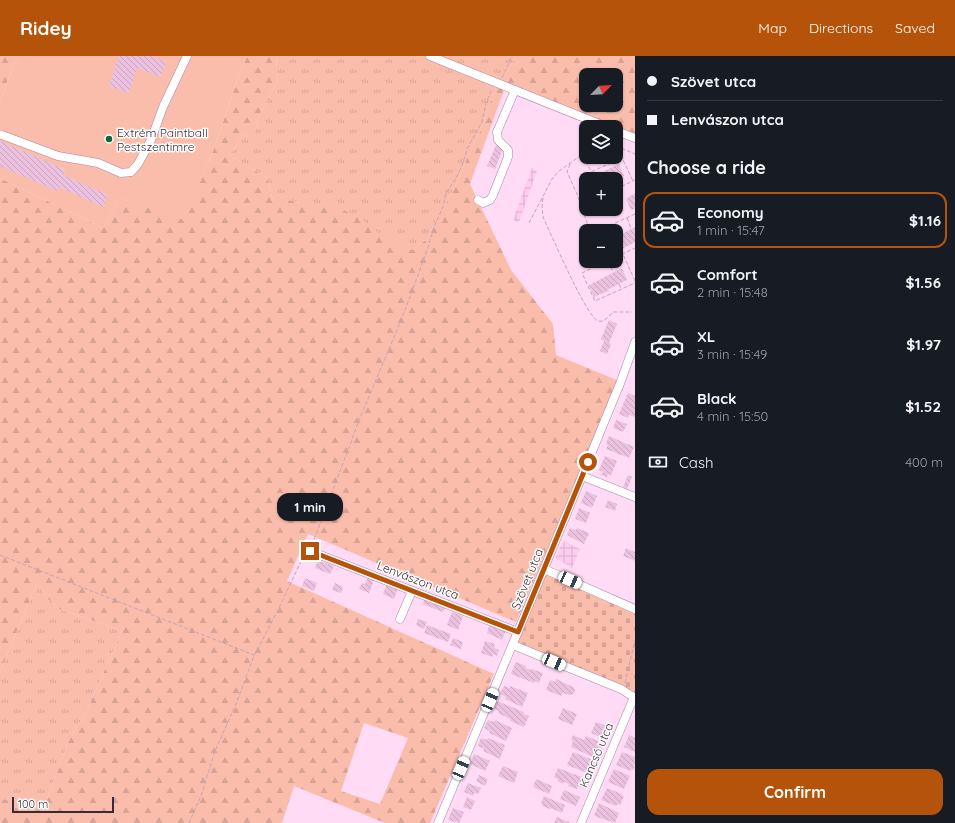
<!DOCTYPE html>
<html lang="en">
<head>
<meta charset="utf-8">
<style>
	body { margin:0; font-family:Quicksand,sans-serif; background:#242831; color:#f1f3f6; height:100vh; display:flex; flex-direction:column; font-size:15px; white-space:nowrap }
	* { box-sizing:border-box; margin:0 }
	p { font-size:13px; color:#9ea1a6 }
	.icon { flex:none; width:22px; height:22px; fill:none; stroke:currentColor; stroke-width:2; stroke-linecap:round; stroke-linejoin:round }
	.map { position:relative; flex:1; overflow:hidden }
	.sheet { display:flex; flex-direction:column; background:#171b24; width:320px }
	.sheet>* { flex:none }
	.hud { display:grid; align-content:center; height:88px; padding:0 12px; background:#171b24 }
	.needle { width:26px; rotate:65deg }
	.tools { position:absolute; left:579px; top:12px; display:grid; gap:8px }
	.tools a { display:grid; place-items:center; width:44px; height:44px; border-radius:8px; background:#171b24; box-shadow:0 1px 3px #0004; font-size:20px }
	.scale { position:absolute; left:12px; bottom:10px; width:102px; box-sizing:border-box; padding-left:4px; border:2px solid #3b2a36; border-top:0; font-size:11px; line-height:14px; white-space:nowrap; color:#3b2a36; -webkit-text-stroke:3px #fff; paint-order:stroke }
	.end { position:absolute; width:18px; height:18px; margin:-9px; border:5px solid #b45309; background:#fff; box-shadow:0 0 0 2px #fff }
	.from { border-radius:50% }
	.bubble { position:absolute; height:28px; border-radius:12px; background:#171b24; box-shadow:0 1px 3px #0004; font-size:13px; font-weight:700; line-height:28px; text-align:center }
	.car { position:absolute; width:12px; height:24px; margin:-12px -6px; border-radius:5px; box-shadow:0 0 3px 1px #0007; background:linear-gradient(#fff 24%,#345 0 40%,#fff 0 76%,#345 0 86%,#fff 0) }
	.hud b { display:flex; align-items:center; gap:14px; height:38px; font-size:15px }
	.hud b+b { border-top:1px solid #363941 }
	.hud i { width:10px; height:10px; background:#f1f3f6 }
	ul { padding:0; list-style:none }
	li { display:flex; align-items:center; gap:12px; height:56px; margin:0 8px 6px; padding:0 4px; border:2px solid transparent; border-radius:12px }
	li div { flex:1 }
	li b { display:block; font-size:15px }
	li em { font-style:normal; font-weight:700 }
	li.current { border-color:#b45309 }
	li>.icon { width:36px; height:36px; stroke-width:1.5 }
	h2 { padding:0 12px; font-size:18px; line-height:48px }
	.pay { display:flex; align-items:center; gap:10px; height:44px; padding:0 12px; font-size:15px }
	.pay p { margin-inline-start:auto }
	.action { display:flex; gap:8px; margin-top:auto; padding:8px 12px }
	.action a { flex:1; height:46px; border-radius:12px; background:#b45309; color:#fff; font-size:16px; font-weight:700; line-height:46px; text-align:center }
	header { display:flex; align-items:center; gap:24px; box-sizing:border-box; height:56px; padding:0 20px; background:#b45309; color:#fff }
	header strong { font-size:19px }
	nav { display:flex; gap:22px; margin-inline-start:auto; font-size:14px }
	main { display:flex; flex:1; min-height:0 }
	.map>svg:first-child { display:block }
	.industrial { fill:url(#industrial-grid) }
	.grass { fill:url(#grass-tufts) }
	.forest { fill:url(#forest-firs); fill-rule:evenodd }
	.cemetery { fill:url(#cemetery-stones) }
	.pitch { fill:#fbbdab }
	.building { fill:url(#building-back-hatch) }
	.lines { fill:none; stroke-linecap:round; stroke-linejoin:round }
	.minor-casing { stroke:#ae85a3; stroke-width:9 }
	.path { stroke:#c3a5ba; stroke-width:1; stroke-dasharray:4 2; stroke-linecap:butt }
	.minor { stroke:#fff; stroke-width:8 }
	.route { stroke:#b45309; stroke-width:5 }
	.poi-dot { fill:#08693d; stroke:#fff; stroke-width:1.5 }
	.labels { text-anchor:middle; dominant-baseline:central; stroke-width:3; stroke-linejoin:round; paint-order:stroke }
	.poi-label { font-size:12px; fill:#3b2a36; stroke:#fff; text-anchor:start }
	.street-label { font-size:12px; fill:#3b2a36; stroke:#fff }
</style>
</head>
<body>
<header>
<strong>Ridey</strong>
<nav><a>Map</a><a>Directions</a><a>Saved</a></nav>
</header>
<main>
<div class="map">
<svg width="635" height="767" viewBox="0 0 635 767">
	<defs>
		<pattern id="industrial-grid" width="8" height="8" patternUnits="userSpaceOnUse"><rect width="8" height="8" fill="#ffccf1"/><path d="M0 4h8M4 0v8" fill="none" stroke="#dbafcf"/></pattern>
		<pattern id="grass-tufts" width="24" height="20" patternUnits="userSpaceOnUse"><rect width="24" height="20" fill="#fbbdab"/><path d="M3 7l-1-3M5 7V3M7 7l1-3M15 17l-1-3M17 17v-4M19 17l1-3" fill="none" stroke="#d8a394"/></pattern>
		<pattern id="forest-firs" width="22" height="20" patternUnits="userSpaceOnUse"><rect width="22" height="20" fill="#fbbdab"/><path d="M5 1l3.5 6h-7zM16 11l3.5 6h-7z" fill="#d8a394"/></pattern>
		<pattern id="cemetery-stones" width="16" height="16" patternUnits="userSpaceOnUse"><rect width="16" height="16" fill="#fbbdab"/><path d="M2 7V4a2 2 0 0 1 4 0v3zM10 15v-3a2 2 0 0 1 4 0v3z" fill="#d8a394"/></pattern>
		<pattern id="building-back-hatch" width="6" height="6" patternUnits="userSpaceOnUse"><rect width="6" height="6" fill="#ecc1e0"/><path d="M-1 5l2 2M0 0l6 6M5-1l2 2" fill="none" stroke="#cba6c1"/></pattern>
	</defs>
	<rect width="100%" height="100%" fill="#ffdbf5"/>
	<g class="industrial">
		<polygon points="532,112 537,115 519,166 513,164"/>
		<polygon points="564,485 580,493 572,512 557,503 556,501 560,490 563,488"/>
	</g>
	<g class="grass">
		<path d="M276,0H516L509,14L495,33L481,73L465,107L460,121L427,183L412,194C372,174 332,153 288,144L283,155L273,145L267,122L229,99L237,89L243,77L254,81L258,61L265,49L278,24Z"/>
		<polygon points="37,527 46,541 59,553 122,575 87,654 69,684 47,743 3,744 0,746 0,615"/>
	</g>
	<g class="forest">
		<polygon points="0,0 17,0 0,46"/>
		<path d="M247,0H276L278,24L265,49L258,61L254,82L243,77L237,89L229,99L267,122L273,145L283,154L288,144L305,148L338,151L365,165L368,171L412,194L427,183L460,121L465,107L481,73L495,33L509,14L516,0H635V87L616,79V71H595L504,34L470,128L511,214L553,268L556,299L619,325L516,566L308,478L287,525L494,618L430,767H385L294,730L282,767H0V746L2,744L47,743L69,684L87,654L122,575L59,553L46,541L37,527L0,615V122L103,172L120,142L184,163L215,90L237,24ZM586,19H616V49H586ZM364,667L408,682L380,748L341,735Z"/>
	</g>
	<polygon class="cemetery" points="544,513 635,553 635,642 513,589"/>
	<polygon class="pitch" points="17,0 247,0 237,24 215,90 184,164 120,142 103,172 0,122 0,46"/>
	<g class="building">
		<polygon points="119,0 151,0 166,6 161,21 137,12 129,37 109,30"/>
		<polygon points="0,85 66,114 63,119 108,139 103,151 59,131 57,135 0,110"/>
		<polygon points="496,89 503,92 495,113 487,110"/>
		<polygon points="619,108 624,120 621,121 621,123 616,125 616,123 593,123 592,121"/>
		<polygon points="635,137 635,153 631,154 626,143"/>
		<polygon points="635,171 635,186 616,196 616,181"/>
		<polygon points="622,212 627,224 607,234 608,235 594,241 589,229"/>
		<polygon points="609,264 617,268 609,287 611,288 607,298 600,295 604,285 601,283"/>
		<polygon points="628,337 635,340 635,361 629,359 628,362 619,358"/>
		<polygon points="616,364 627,368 623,376 613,372"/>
		<polygon points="609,380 634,391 629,402 606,393 608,389 606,388"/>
		<polygon points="605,400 617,405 611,419 608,418 607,421 601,419 603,416 599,414"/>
		<polygon points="628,419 632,421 627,433 623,431"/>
		<polygon points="586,435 597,440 592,452 581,447"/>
		<polygon points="608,444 617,448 615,455 605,451"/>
		<polygon points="579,452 590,457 586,467 575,463"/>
		<polygon points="570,472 576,474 577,472 589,477 584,488 567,479"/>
		<polygon points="626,492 635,496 635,505 623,500"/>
		<polygon points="318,504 334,510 330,518 315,512"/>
		<polygon points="368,521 374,524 369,537 359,533 362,527 365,528"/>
		<polygon points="305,522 317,527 314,535 302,530"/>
		<polygon points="335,527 343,531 341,537 332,534"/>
		<polygon points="387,528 398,532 394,543 383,538"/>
		<polygon points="425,541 446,549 443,556 423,548"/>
		<polygon points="452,556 463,560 458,574 447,569"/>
		<polygon points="418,563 427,566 424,573 416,569"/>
		<polygon points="490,567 506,574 502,584 487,577"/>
		<polygon points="427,569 451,578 448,586 424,577"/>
		<polygon points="453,582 463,586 461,593 450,589"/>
		<polygon points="485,585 495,588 494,592 499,594 497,600 493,598 492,601 481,597"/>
		<polygon points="516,606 526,610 525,612 531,614 532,613 543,617 539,627 535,625 534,627 511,618"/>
		<polygon points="556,623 573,631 575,634 574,638 569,639 563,637 561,640 546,634 550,624 555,626"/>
		<polygon points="504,630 510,632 510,630 528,637 522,651 505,643 506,641 500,638"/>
		<polygon points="497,645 524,656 523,658 529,660 524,671 510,665 510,663 498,657 499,655 494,653"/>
		<polygon points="563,652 577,658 572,669 558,663"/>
		<polygon points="488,664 494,666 495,664 512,672 506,685 489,677 490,675 484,672"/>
		<polygon points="596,666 609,671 604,683 591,677"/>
		<polygon points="573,679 584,684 586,680 603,687 600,695 596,694 593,701 571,691 573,685 571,684"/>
		<polygon points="629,679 635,682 635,696 624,691"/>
		<polygon points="481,682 487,684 488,682 505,689 500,703 483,695 484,693 478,690"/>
		<polygon points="573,696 595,705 591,715 589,714 587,717 567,709"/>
		<polygon points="622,696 635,701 634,714 631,713 630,715 616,709"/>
		<polygon points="474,698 490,705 485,715 470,708"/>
		<polygon points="503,710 518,716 514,727 498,720"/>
		<polygon points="558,712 587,723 584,732 578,730 577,733 568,730 569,728 564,726 563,728 557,725 558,723 554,721"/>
		<polygon points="614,713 630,720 624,733 608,726"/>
		<polygon points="479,719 488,723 485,730 476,725"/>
		<polygon points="536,723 552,730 549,738 533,731"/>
		<polygon points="468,727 481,732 478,738 474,737 473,740 464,736"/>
		<polygon points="607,732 622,738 621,739 624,740 620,749 617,748 616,750 601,744"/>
		<polygon points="564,734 580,741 576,750 560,743"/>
		<polygon points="544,740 565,749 562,757 551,752 550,753 542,750 543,748 541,747"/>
		<polygon points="467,741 475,745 471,754 463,751"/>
		<polygon points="599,747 619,757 615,767 594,760"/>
		<polygon points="453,752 464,756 459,767 448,764"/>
		<polygon points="557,761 571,767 554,767"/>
	</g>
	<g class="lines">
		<g class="minor-casing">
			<g id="minor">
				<polyline points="430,0 607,71"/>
				<polyline points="616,75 635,82"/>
				<polyline points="2,79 58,100 98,107 121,117 131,116 138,108 151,84 163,51 187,0"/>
				<polyline points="478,144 483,147 490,144 493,139 508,101 508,94 498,84 497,76 515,34"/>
				<polyline points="582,420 635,441"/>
				<polyline points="310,495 518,576"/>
				<polyline points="544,513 635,553"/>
				<polyline points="400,563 412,535"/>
				<polyline points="513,589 621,633 635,642"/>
				<polyline points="438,767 544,513 621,325 635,286"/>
				<polyline points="581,767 634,641"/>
			</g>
		</g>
		<g class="path">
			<polyline points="502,22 512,0"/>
			<polyline points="616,90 635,98"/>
			<polyline points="583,100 591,115"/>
			<polyline points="570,108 567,116 577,138 590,175"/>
			<polyline points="593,121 591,116 622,102 633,125"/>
			<polyline points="616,133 635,124"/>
			<path d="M543,142L542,150L543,161C551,178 586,260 598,265C604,267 609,260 613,256H632"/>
			<polyline points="627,162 631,172"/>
			<polyline points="529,167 552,123 559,115 580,100"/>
			<polyline points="610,170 612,175"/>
			<polyline points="601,175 600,174 635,158"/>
			<polyline points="621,194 635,225"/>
			<polyline points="616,201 635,192"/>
			<polyline points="607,205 582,217 595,245 635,227"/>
			<polyline points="608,205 613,216"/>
			<polyline points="619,228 621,233"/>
			<polyline points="312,489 360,362 400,267 424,203 435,169 443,151 446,137 455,124 461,112 468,91 482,66 486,47 492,33"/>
			<polyline points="0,499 254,599"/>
			<polyline points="625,627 635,584"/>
			<polyline points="189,767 201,740 215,695 236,648 254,600 278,554 303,501 305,499"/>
		</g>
		<use href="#minor" class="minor"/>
	</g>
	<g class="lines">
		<polyline class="route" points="310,495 518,576 588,406"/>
	</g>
	<circle class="poi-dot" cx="109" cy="83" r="4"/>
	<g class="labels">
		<g class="poi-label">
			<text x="117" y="76">Extrém Paintball<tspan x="117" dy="14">Pestszentimre</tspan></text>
		</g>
		<g class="street-label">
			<text transform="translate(527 523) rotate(-68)">Szövet utca</text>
			<text transform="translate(418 524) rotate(21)">Lenvászon utca</text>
			<text transform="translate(596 699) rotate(-67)">Kancsó utca</text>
		</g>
	</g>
</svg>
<div class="tools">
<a><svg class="needle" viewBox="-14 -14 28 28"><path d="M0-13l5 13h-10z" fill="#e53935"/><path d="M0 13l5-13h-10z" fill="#9ea1a6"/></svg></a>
<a><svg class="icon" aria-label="layers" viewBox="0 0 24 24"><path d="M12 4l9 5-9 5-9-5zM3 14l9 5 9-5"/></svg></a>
<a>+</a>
<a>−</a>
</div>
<div class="scale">100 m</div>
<i class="end from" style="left:588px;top:406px"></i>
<i class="end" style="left:310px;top:495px"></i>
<div class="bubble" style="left:277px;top:437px;width:66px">1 min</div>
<i class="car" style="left:570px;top:524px;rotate:114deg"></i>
<i class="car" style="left:554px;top:606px;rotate:113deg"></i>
<i class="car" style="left:490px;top:644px;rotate:23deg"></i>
<i class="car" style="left:461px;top:712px;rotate:23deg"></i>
</div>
<section class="sheet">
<div class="hud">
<b><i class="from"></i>Szövet utca</b>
<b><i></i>Lenvászon utca</b>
</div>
<h2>Choose a ride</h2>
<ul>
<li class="current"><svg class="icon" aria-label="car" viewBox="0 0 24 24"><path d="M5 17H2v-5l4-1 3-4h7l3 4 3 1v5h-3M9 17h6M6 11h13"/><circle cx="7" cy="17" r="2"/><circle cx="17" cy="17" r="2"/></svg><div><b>Economy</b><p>1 min · 15:47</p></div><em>$1.16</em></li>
<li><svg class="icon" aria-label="car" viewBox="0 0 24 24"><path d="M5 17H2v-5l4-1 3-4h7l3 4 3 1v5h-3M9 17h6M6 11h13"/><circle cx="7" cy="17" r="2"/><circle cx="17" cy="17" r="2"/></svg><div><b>Comfort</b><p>2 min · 15:48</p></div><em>$1.56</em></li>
<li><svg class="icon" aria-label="car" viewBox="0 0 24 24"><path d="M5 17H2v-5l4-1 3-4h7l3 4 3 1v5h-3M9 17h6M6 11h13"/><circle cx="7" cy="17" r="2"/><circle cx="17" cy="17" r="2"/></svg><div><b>XL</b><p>3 min · 15:49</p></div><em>$1.97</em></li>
<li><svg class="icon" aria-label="car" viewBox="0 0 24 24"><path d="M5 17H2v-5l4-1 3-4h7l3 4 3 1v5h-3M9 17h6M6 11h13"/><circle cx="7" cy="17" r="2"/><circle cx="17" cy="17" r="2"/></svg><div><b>Black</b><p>4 min · 15:50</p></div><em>$1.52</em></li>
</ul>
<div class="pay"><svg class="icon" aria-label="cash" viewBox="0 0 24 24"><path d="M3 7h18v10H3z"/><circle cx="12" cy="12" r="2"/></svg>Cash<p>400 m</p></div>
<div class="action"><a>Confirm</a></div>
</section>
</main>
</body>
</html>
